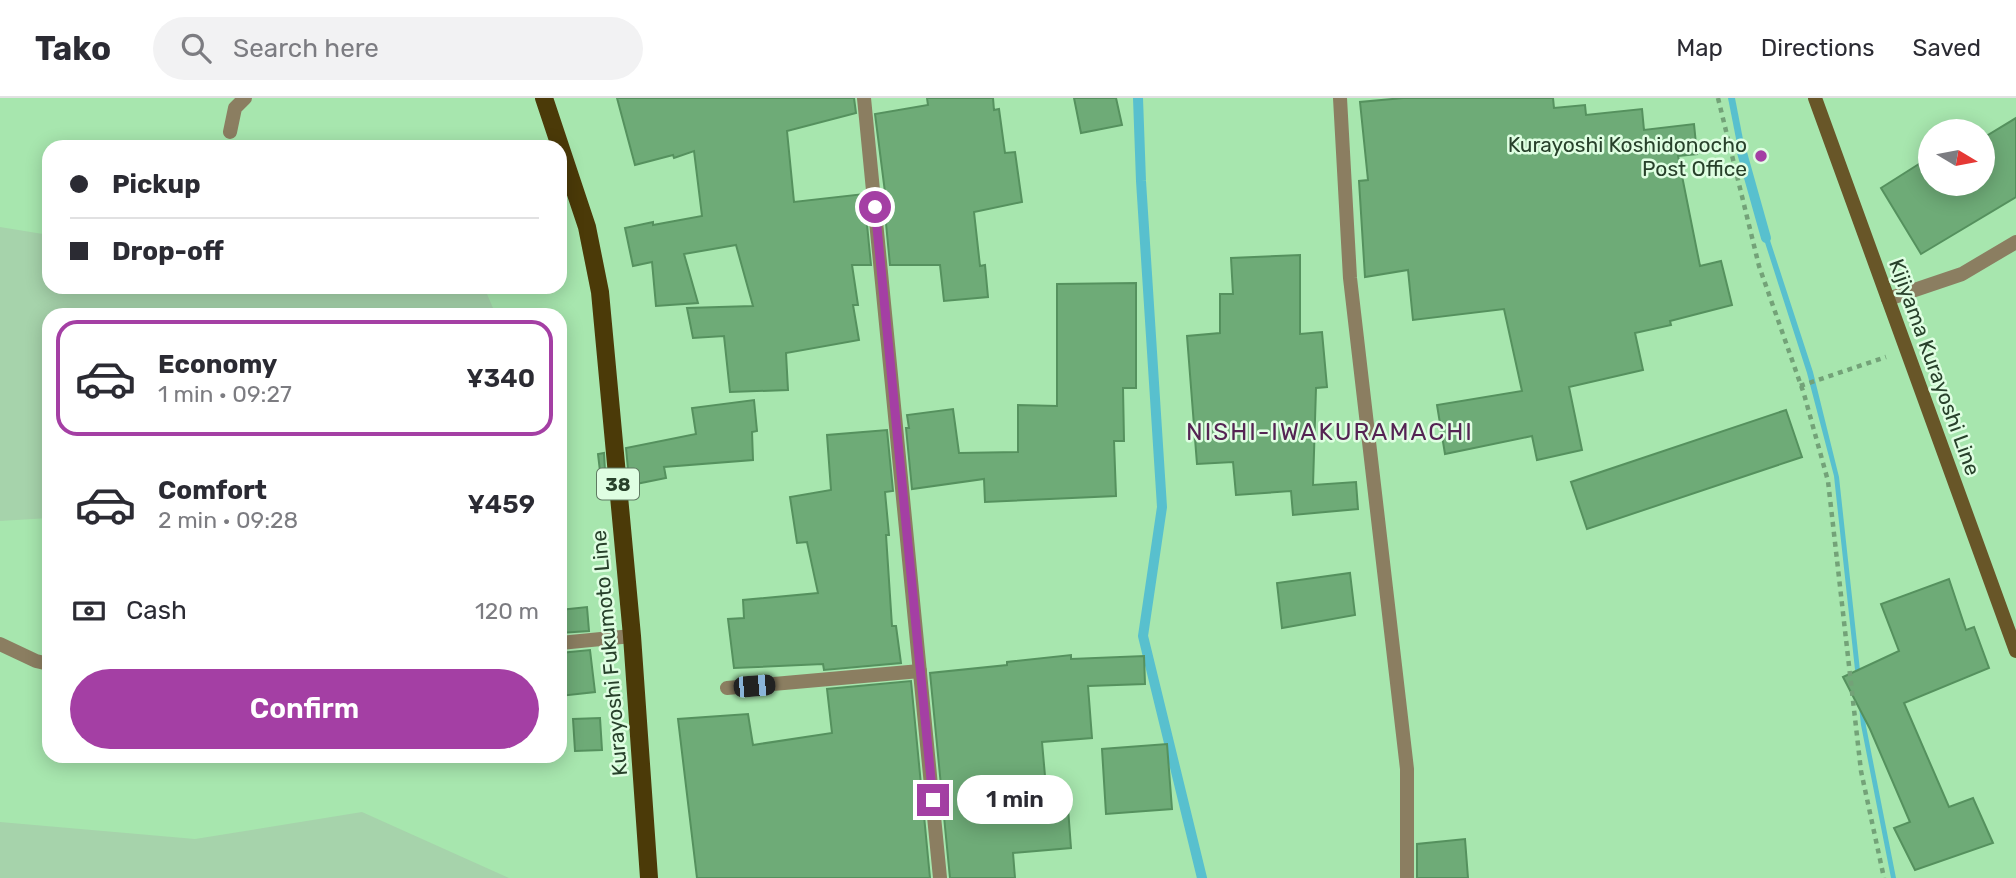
<!DOCTYPE html>
<html lang="en">
<head>
<meta charset="utf-8">
<style>
	body { margin:0; font-family:Rubik,sans-serif; background:#f2f2f3; color:#2b2b33; height:100vh; display:flex; flex-direction:column; font-size:26px; white-space:nowrap }
	* { box-sizing:border-box; margin:0 }
	p { font-size:23px; color:#7c7c81 }
	.icon { flex:none; width:38px; height:38px; fill:none; stroke:currentColor; stroke-width:2; stroke-linecap:round; stroke-linejoin:round }
	.map { position:relative; flex:1; overflow:hidden }
	.panel { position:absolute; left:42px; top:210px; width:525px; height:455px; display:flex; flex-direction:column; background:#fff; border-radius:21px; box-shadow:0 4px 18px #0003 }
	.panel>* { flex:none }
	.banner { position:absolute; left:42px; top:42px; width:525px; height:154px; border-radius:21px; box-shadow:0 4px 18px #0003; display:grid; align-content:center; height:154px; padding:0 28px; background:#fff }
	.needle { width:46px; rotate:100deg }
	.controls { position:absolute; left:1918px; top:21px; display:grid; gap:14px }
	.controls a { display:grid; place-items:center; width:77px; height:77px; border-radius:50%; background:#fff; box-shadow:0 4px 18px #0003; font-size:35px }
	.end { position:absolute; width:32px; height:32px; margin:-16px; border:9px solid #a43fa4; background:#fff; box-shadow:0 0 0 4px #fff }
	.from { border-radius:50% }
	.bubble { position:absolute; height:49px; border-radius:24px; background:#fff; box-shadow:0 4px 18px #0003; font-size:23px; font-weight:600; line-height:49px; text-align:center }
	.car { position:absolute; width:21px; height:42px; margin:-21px -10px; border-radius:9px; box-shadow:0 0 5px 2px #0007; background:linear-gradient(#222 24%,#8ab4d8 0 40%,#222 0 76%,#8ab4d8 0 86%,#222 0) }
	.banner b { display:flex; align-items:center; gap:24px; height:66px; font-size:26px }
	.banner b+b { border-top:2px solid #e1e1e2 }
	.banner i { width:18px; height:18px; background:#2b2b33 }
	ul { padding:12px 0 0; list-style:none }
	li { display:flex; align-items:center; gap:21px; height:116px; margin:0 14px 10px; padding:0 14px; border:4px solid transparent; border-radius:21px }
	li div { flex:1 }
	li b { display:block; font-size:26px }
	li em { font-style:normal; font-weight:600 }
	li.on { border-color:#a43fa4 }
	li>.icon { width:63px; height:63px; stroke-width:1.5 }
	.pay { display:flex; align-items:center; gap:18px; height:77px; padding:0 28px; font-size:26px }
	.pay p { margin-inline-start:auto }
	.cta { display:flex; gap:14px; margin-top:auto; padding:14px 28px }
	.cta a { flex:1; height:80px; border-radius:42px; background:#a43fa4; color:#fff; font-size:28px; font-weight:600; line-height:80px; text-align:center }
	header { display:flex; align-items:center; gap:42px; box-sizing:border-box; height:98px; padding:0 35px; background:#fff; border-bottom:2px solid #e1e1e2 }
	header strong { font-size:33px }
	nav { display:flex; gap:38px; margin-inline-start:auto; font-size:24px }
	.search { width:490px; height:63px; background:#f2f2f3; display:flex; align-items:center; gap:18px; box-sizing:border-box; padding:0 24px; border-radius:38px; color:#7c7c81; font-size:26px }
	.map>svg:first-child { display:block }
	.green { fill:#a6d3ab }
	.water { fill:#58c0ce }
	.lines { fill:none; stroke-linecap:round; stroke-linejoin:round }
	.stream { stroke:#58c0ce; stroke-width:10 }
	.building { fill:#6eab77; stroke:#55915e; stroke-width:2 }
	.path { stroke:#73a278; stroke-width:4.5; stroke-dasharray:5 5; stroke-linecap:butt }
	.service { stroke:#8b7e61; stroke-width:14 }
	.minor { stroke:#8b7e61; stroke-width:14 }
	.secondary { stroke:#685628; stroke-width:14 }
	.primary { stroke:#4b3a08; stroke-width:18 }
	.route { stroke:#a43fa4; stroke-width:9 }
	.poi-dot { fill:#a43fa4; stroke:#dffee2; stroke-width:2.5 }
	.labels { text-anchor:middle; dominant-baseline:central; stroke-width:5; stroke-linejoin:round; paint-order:stroke }
	.shield { fill:#dffee2; stroke:#5f7a62; stroke-width:2 }
	.shield-label { font-size:19px; font-weight:bold; fill:#28412b }
	.poi-label { font-size:21px; fill:#28412b; stroke:#dffee2; text-anchor:end }
	.street-label { font-size:21px; fill:#28412b; stroke:#dffee2 }
	.quarter-label { font-size:24px; letter-spacing:2px; fill:#552454; stroke:#dffee2 }
</style>
</head>
<body>
<header>
<strong>Tako</strong>
<div class="search"><svg class="icon" aria-label="search" viewBox="0 0 24 24"><circle cx="10" cy="10" r="6"/><path d="M15 15l6 6"/></svg>Search here</div>
<nav><a>Map</a><a>Directions</a><a>Saved</a></nav>
</header>
<div class="map">
<svg width="2016" height="780" viewBox="0 0 2016 780">
	<rect width="100%" height="100%" fill="#a7e6ae"/>
	<g class="green">
		<polygon points="0,129 49,137 49,189 484,189 496,217 49,217 49,420 0,423"/>
		<polygon points="362,714 509,780 0,780 0,724 195,741"/>
	</g>
	<g class="water">
		<polygon points="1728,0 1735,0 1747,62 1740,61"/>
		<polygon points="1765,127 1813,274 1839,379 1866,628 1896,780 1891,780 1861,627 1834,378 1807,275 1760,129"/>
	</g>
	<g class="lines">
		<g class="stream">
			<polyline points="1138,0 1141,83 1162,409 1143,538 1202,780"/>
			<polyline points="1741,51 1766,140"/>
		</g>
	</g>
	<g class="building">
		<polygon points="617,0 854,0 856,15 787,33 794,104 864,96 871,167 852,167 858,207 853,207 859,242 786,255 788,292 730,294 724,238 693,240 687,210 753,208 736,147 684,156 698,205 656,208 652,164 633,168 625,130 653,124 653,127 702,118 694,53 674,60 673,57 635,67"/>
		<polygon points="927,0 993,0 994,12 999,11 1005,55 1015,54 1022,104 974,114 980,168 985,167 988,199 944,203 940,167 890,167 883,94 885,94 875,16 928,7"/>
		<polygon points="1074,0 1116,0 1122,27 1081,35"/>
		<polygon points="1403,0 1553,0 1554,10 1585,7 1586,17 1642,11 1644,32 1694,26 1697,56 1678,58 1700,168 1721,163 1732,207 1670,223 1671,227 1635,235 1643,272 1569,289 1582,352 1537,362 1532,338 1445,356 1437,307 1522,293 1504,211 1413,222 1408,172 1365,179 1359,83 1368,82 1360,4"/>
		<polygon points="2016,20 2016,99 1921,156 1881,90 1930,59 1930,86 1983,86 1983,40"/>
		<polygon points="1300,157 1300,236 1322,234 1327,289 1316,290 1313,387 1356,384 1358,411 1293,417 1291,393 1236,397 1233,364 1197,366 1187,238 1220,235 1220,196 1233,196 1231,160"/>
		<polygon points="1136,185 1136,290 1123,290 1124,343 1114,343 1116,398 985,404 984,381 912,391 906,330 909,330 907,317 953,311 959,355 1018,354 1018,307 1057,308 1057,186"/>
		<polygon points="754,302 757,333 752,334 753,362 664,369 666,380 636,386 633,371 628,371 626,350 696,336 692,310"/>
		<polygon points="1786,312 1802,359 1587,431 1571,384"/>
		<polygon points="887,332 893,393 885,394 889,437 886,437 892,528 896,528 901,565 824,572 823,566 734,570 728,521 744,520 743,502 818,495 807,444 797,445 790,399 831,392 827,337"/>
		<polygon points="604,355 605,373 600,373 598,356"/>
		<polygon points="1350,475 1355,517 1282,530 1277,485"/>
		<polygon points="1949,481 1966,532 1974,529 1989,570 1904,605 1949,709 1973,700 1993,745 1915,772 1894,730 1910,724 1870,631 1843,579 1899,553 1881,506"/>
		<polygon points="587,509 589,533 560,535 560,512"/>
		<polygon points="590,552 595,594 560,598 560,555"/>
		<polygon points="1071,557 1071,561 1144,558 1145,586 1088,588 1092,640 1042,644 1048,712 1068,710 1071,750 1013,755 1015,780 950,780 930,575 1007,567 1007,564"/>
		<polygon points="911,583 930,780 697,780 678,621 748,616 753,647 832,635 827,591"/>
		<polygon points="600,620 602,652 575,653 573,621"/>
		<polygon points="1167,646 1172,711 1106,716 1102,651"/>
		<polygon points="1465,741 1468,780 1417,780 1417,746"/>
	</g>
	<g class="lines">
		<g class="path">
			<polyline points="1718,0 1759,168 1804,296 1828,383 1861,673 1884,780"/>
			<polyline points="1800,288 1886,259"/>
		</g>
		<polyline class="service" points="727,590 920,573"/>
		<g class="minor">
			<polyline points="864,0 940,780"/>
			<polyline points="1340,0 1350,180 1407,671 1407,780"/>
			<polyline points="230,34 235,10 245,0"/>
			<polyline points="1888,201 1962,176 2016,144"/>
			<polyline points="560,545 632,538"/>
			<polyline points="0,546 36,563 49,566"/>
		</g>
		<polyline class="secondary" points="1815,0 2016,553"/>
		<polyline class="primary" points="544,0 587,129 600,194 632,538 649,780"/>
	</g>
	<g class="lines">
		<polyline class="route" points="875,109 933,702"/>
	</g>
	<circle class="poi-dot" cx="1761" cy="58" r="7"/>
	<g class="labels">
		<rect class="shield" x="597" y="370.5" width="42" height="31" rx="5"/>
		<g class="shield-label">
			<text x="618" y="386">38</text>
		</g>
		<g class="poi-label">
			<text x="1747" y="46">Kurayoshi Koshidonocho<tspan x="1747" dy="24">Post Office</tspan></text>
		</g>
		<g class="street-label">
			<text transform="translate(1935 269) rotate(70)">Kijiyama Kurayoshi Line</text>
			<text transform="translate(609 555) rotate(-95)">Kurayoshi Fukumoto Line</text>
		</g>
		<g class="quarter-label">
			<text x="1330" y="334">NISHI-IWAKURAMACHI</text>
		</g>
	</g>
</svg>
<div class="controls">
<a><svg class="needle" viewBox="-14 -14 28 28"><path d="M0-13l5 13h-10z" fill="#e53935"/><path d="M0 13l5-13h-10z" fill="#7c7c81"/></svg></a>
</div>
<i class="end from" style="left:875px;top:109px"></i>
<i class="end" style="left:933px;top:702px"></i>
<div class="bubble" style="left:957px;top:677px;width:116px">1 min</div>
<i class="car" style="left:754px;top:588px;rotate:85deg"></i>
<div class="banner">
<b><i class="from"></i>Pickup</b>
<b><i></i>Drop-off</b>
</div>
<section class="panel">
<ul>
<li class="on"><svg class="icon" aria-label="car" viewBox="0 0 24 24"><path d="M5 17H2v-5l4-1 3-4h7l3 4 3 1v5h-3M9 17h6M6 11h13"/><circle cx="7" cy="17" r="2"/><circle cx="17" cy="17" r="2"/></svg><div><b>Economy</b><p>1 min · 09:27</p></div><em>¥340</em></li>
<li><svg class="icon" aria-label="car" viewBox="0 0 24 24"><path d="M5 17H2v-5l4-1 3-4h7l3 4 3 1v5h-3M9 17h6M6 11h13"/><circle cx="7" cy="17" r="2"/><circle cx="17" cy="17" r="2"/></svg><div><b>Comfort</b><p>2 min · 09:28</p></div><em>¥459</em></li>
</ul>
<div class="pay"><svg class="icon" aria-label="cash" viewBox="0 0 24 24"><path d="M3 7h18v10H3z"/><circle cx="12" cy="12" r="2"/></svg>Cash<p>120 m</p></div>
<div class="cta"><a>Confirm</a></div>
</section>
</div>
</body>
</html>
